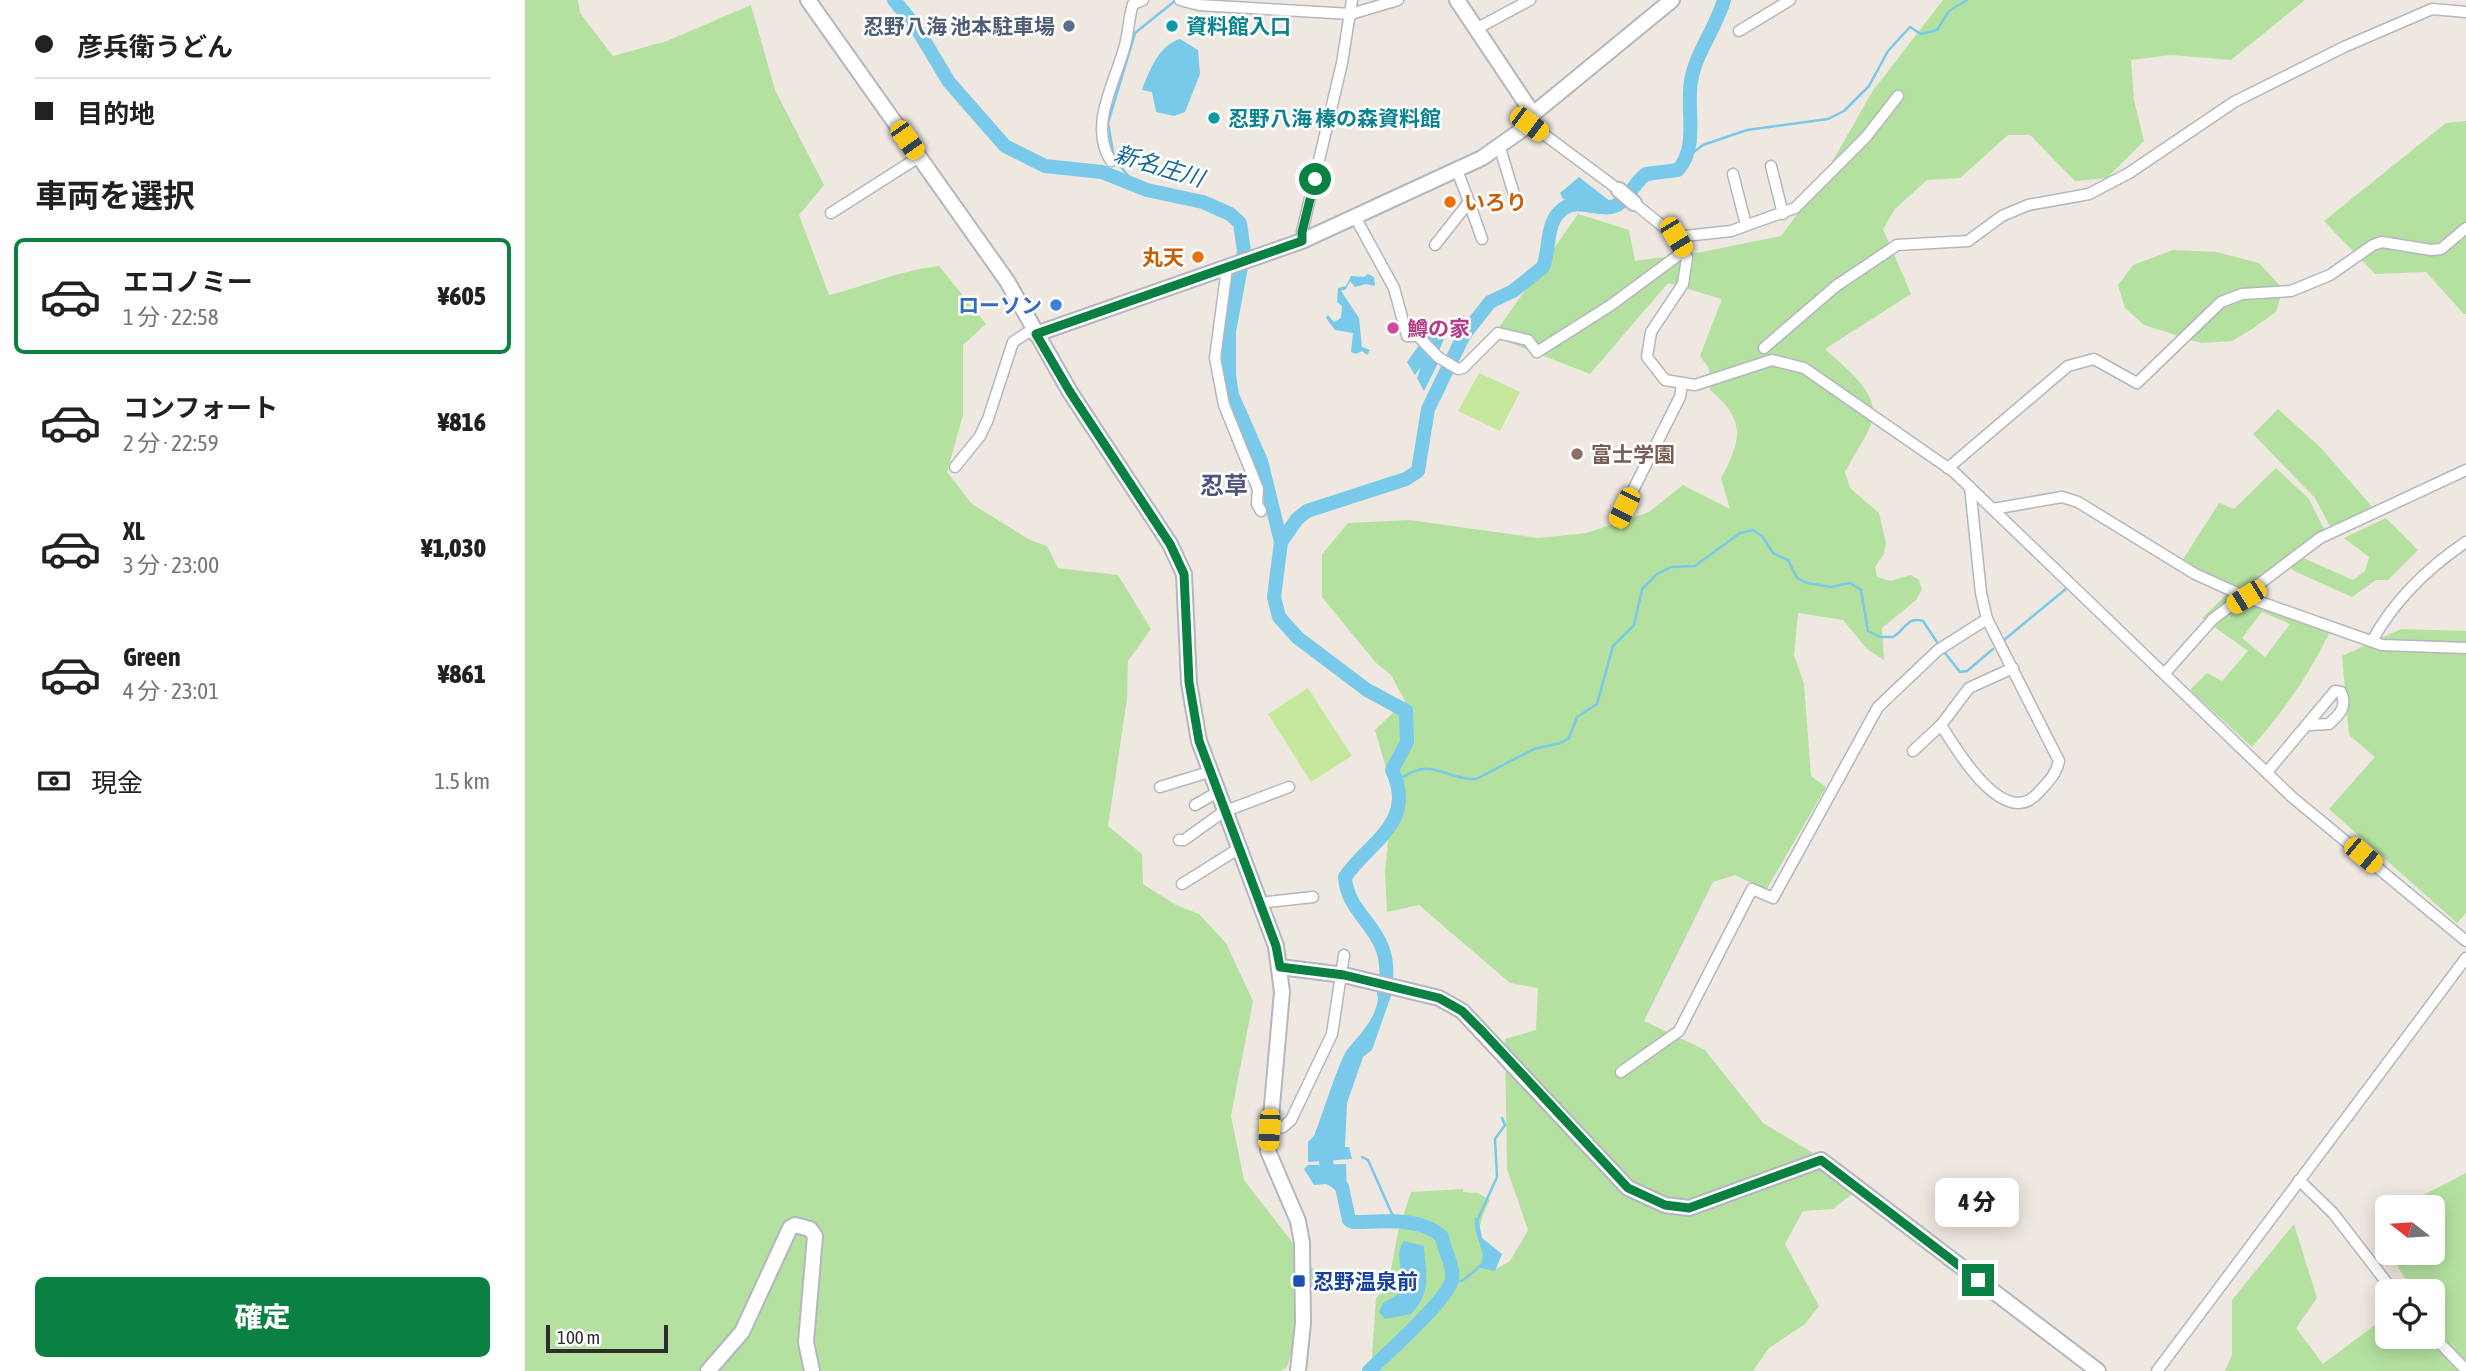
<!DOCTYPE html>
<html lang="ja">
<head>
<meta charset="utf-8">
<style>
	body { margin:0; font-family:"Asap Condensed","Noto Sans JP",sans-serif; background:#f2f2f2; color:#202124; height:100vh; display:flex; flex-direction:column; font-size:26px; white-space:nowrap }
	* { box-sizing:border-box; margin:0 }
	p { font-size:23px; color:#757577 }
	.icon { flex:none; width:38px; height:38px; fill:none; stroke:currentColor; stroke-width:2; stroke-linecap:round; stroke-linejoin:round }
	.map { position:relative; flex:1; overflow:hidden }
	.details { display:flex; flex-direction:column; background:#fff; width:525px }
	.details>* { flex:none }
	.hud { display:grid; align-content:center; height:154px; padding:0 35px; background:#fff }
	.needle { width:46px; rotate:287deg }
	.tools { position:absolute; left:1850px; top:1195px; display:grid; gap:14px }
	.tools a { display:grid; place-items:center; width:70px; height:70px; border-radius:10px; background:#fff; box-shadow:0 4px 18px #0003; font-size:35px }
	.scale { position:absolute; left:21px; bottom:18px; width:122px; box-sizing:border-box; padding-left:7px; border:4px solid #2d2d2d; border-top:0; font-size:19px; line-height:24px; white-space:nowrap; color:#2d2d2d; -webkit-text-stroke:5px #fff; paint-order:stroke }
	.end { position:absolute; width:32px; height:32px; margin:-16px; border:9px solid #0b8043; background:#fff; box-shadow:0 0 0 4px #fff }
	.from { border-radius:50% }
	.bubble { position:absolute; height:49px; border-radius:10px; background:#fff; box-shadow:0 4px 18px #0003; font-size:23px; font-weight:800; line-height:49px; text-align:center }
	.car { position:absolute; width:21px; height:42px; margin:-21px -10px; border-radius:9px; box-shadow:0 0 5px 2px #0007; background:linear-gradient(#f5c518 24%,#345 0 40%,#f5c518 0 76%,#345 0 86%,#f5c518 0) }
	.hud b { display:flex; align-items:center; gap:24px; height:66px; font-size:26px }
	.hud b+b { border-top:2px solid #e0e0e0 }
	.hud i { width:18px; height:18px; background:#202124 }
	ul { padding:0; list-style:none }
	li { display:flex; align-items:center; gap:21px; height:116px; margin:0 14px 10px; padding:0 21px; border:4px solid transparent; border-radius:10px }
	li div { flex:1 }
	li b { display:block; font-size:26px }
	li em { font-style:normal; font-weight:800 }
	li.current { border-color:#0b8043 }
	li>.icon { width:63px; height:63px; stroke-width:1.5 }
	h2 { padding:0 35px; font-size:32px; line-height:84px }
	.pay { display:flex; align-items:center; gap:18px; height:77px; padding:0 35px; font-size:26px }
	.pay p { margin-inline-start:auto }
	.cta { display:flex; gap:14px; margin-top:auto; padding:14px 35px }
	.cta a { flex:1; height:80px; border-radius:10px; background:#0b8043; color:#fff; font-size:28px; font-weight:800; line-height:80px; text-align:center }
	main { display:flex; flex:1; min-height:0 }
	.map>svg:first-child { display:block }
	.green { fill:#b4e1a0; fill-rule:evenodd }
	.pitch { fill:#c6e89c }
	.water { fill:#79c9ea }
	.lines { fill:none; stroke-linecap:round; stroke-linejoin:round }
	.stream { stroke:#79c9ea; stroke-width:2.5 }
	.river { stroke:#79c9ea; stroke-width:14 }
	.street-casing { stroke:#b4b6c0; stroke-width:13 }
	.secondary-casing { stroke:#b4b6c0; stroke-width:18 }
	.street { stroke:#fff; stroke-width:10 }
	.secondary { stroke:#fff; stroke-width:14 }
	.route { stroke:#0b8043; stroke-width:9 }
	.service-dot { fill:#5c6f8a; stroke:#fff; stroke-width:2.5 }
	.culture-dot { fill:#0f9aa8; stroke:#fff; stroke-width:2.5 }
	.food-dot { fill:#e8710a; stroke:#fff; stroke-width:2.5 }
	.shop-dot { fill:#3f7fe0; stroke:#fff; stroke-width:2.5 }
	.hotel-dot { fill:#d1479c; stroke:#fff; stroke-width:2.5 }
	.education-dot { fill:#8d6e63; stroke:#fff; stroke-width:2.5 }
	.transit-dot { fill:#1a4fb4; stroke:#fff; stroke-width:2.5 }
	.labels { text-anchor:middle; dominant-baseline:central; stroke-width:5; stroke-linejoin:round; paint-order:stroke }
	.service-label { font-size:21px; font-weight:bold; fill:#4e5e75; stroke:#fff; text-anchor:end }
	.culture-label { font-size:21px; font-weight:bold; fill:#0d838f; stroke:#fff; text-anchor:start }
	.food-label { font-size:21px; font-weight:bold; fill:#c56008; stroke:#fff; text-anchor:start }
	.shop-label { font-size:21px; font-weight:bold; fill:#366cbe; stroke:#fff; text-anchor:end }
	.hotel-label { font-size:21px; font-weight:bold; fill:#b23c85; stroke:#fff; text-anchor:start }
	.education-label { font-size:21px; font-weight:bold; fill:#785e54; stroke:#fff; text-anchor:start }
	.transit-label { font-size:21px; font-weight:bold; fill:#164399; stroke:#fff; text-anchor:start }
	.water-label { font-size:23px; font-style:italic; fill:#13689b; stroke:#fff }
	.quarter-label { font-size:24px; font-weight:bold; fill:#4f557d; stroke:#fff }
</style>
</head>
<body>
<main>
<section class="details">
<div class="hud">
<b><i class="from"></i>彦兵衛うどん</b>
<b><i></i>目的地</b>
</div>
<h2>車両を選択</h2>
<ul>
<li class="current"><svg class="icon" aria-label="car" viewBox="0 0 24 24"><path d="M5 17H2v-5l4-1 3-4h7l3 4 3 1v5h-3M9 17h6M6 11h13"/><circle cx="7" cy="17" r="2"/><circle cx="17" cy="17" r="2"/></svg><div><b>エコノミー</b><p>1 分 · 22:58</p></div><em>¥605</em></li>
<li><svg class="icon" aria-label="car" viewBox="0 0 24 24"><path d="M5 17H2v-5l4-1 3-4h7l3 4 3 1v5h-3M9 17h6M6 11h13"/><circle cx="7" cy="17" r="2"/><circle cx="17" cy="17" r="2"/></svg><div><b>コンフォート</b><p>2 分 · 22:59</p></div><em>¥816</em></li>
<li><svg class="icon" aria-label="car" viewBox="0 0 24 24"><path d="M5 17H2v-5l4-1 3-4h7l3 4 3 1v5h-3M9 17h6M6 11h13"/><circle cx="7" cy="17" r="2"/><circle cx="17" cy="17" r="2"/></svg><div><b>XL</b><p>3 分 · 23:00</p></div><em>¥1,030</em></li>
<li><svg class="icon" aria-label="car" viewBox="0 0 24 24"><path d="M5 17H2v-5l4-1 3-4h7l3 4 3 1v5h-3M9 17h6M6 11h13"/><circle cx="7" cy="17" r="2"/><circle cx="17" cy="17" r="2"/></svg><div><b>Green</b><p>4 分 · 23:01</p></div><em>¥861</em></li>
</ul>
<div class="pay"><svg class="icon" aria-label="cash" viewBox="0 0 24 24"><path d="M3 7h18v10H3z"/><circle cx="12" cy="12" r="2"/></svg>現金<p>1.5 km</p></div>
<div class="cta"><a>確定</a></div>
</section>
<div class="map">
<svg width="1941" height="1371" viewBox="0 0 1941 1371">
	<rect width="100%" height="100%" fill="#eee8e1"/>
	<g class="green">
		<path d="M0,0H53L55,13L88,56L142,41L226,5L250,90L299,185L274,215L304,295C342,286 375,270 414,266L461,324L438,345V415L422,472L447,504L505,540L522,546L533,568L593,575L626,629L603,661L602,699L583,826L617,854L618,884L651,905L674,914L701,943L728,1001L706,1116L719,1180L791,1273L762,1367L756,1371H0Z"/>
		<path d="M1418,0H1780L1706,60L1646,55L1606,60L1609,100L1619,141L1582,178L1550,181L1505,135H1483L1435,178L1402,180L1370,209L1358,229L1386,294L1300,349C1318,366 1358,394 1346,424C1340,440 1328,456 1320,472L1325,488L1354,513L1361,543L1359,554L1350,567L1352,577L1365,581L1386,575L1394,580L1397,589L1391,600L1357,628L1359,660L1342,649L1318,620L1273,613L1269,655L1279,684L1286,776L1301,787L1241,890L1210,875L1188,882L1119,1021L1180,1050L1238,1123L1313,1168L1327,1194L1308,1209L1278,1211L1260,1244L1294,1306L1280,1324L1244,1348L1228,1371H846L851,1298L863,1286L873,1232L886,1192L938,1189V1192L953,1193L965,1200C948,1233 954,1238 971,1269L985,1261L1003,1230L982,1169L980,1039L1011,1030L1013,988L985,983L894,905L862,912L860,871L868,792L850,730L880,701L866,675L851,663L797,597V554L823,523L884,520L1013,538L1061,533L1124,512L1158,485L1205,509L1196,478C1217,439 1221,420 1185,390L1184,368L1175,356L1197,299L1143,283L1065,374L968,336L1053,214L1104,230L1110,261L1177,252L1256,236L1294,185L1347,92Z"/>
		<polygon points="1941,121 1941,314 1939,314 1901,272 1850,274 1799,221 1921,123"/>
		<polygon points="1648,250 1691,252 1734,263 1758,289 1751,312 1727,329 1707,341 1676,343 1619,325 1600,308 1593,285 1608,265"/>
		<polygon points="1753,409 1795,447 1850,510 1806,528 1790,498 1728,434"/>
		<polygon points="1751,468 1784,499 1800,531 1777,543 1721,590 1657,561 1694,503 1709,509"/>
		<polygon points="1861,518 1893,550 1863,580 1851,580 1827,597 1767,570 1765,566 1776,557 1828,580 1840,571 1844,557 1819,538"/>
		<path d="M1701,595L1806,630C1784,674 1760,710 1727,747L1665,690L1682,673L1697,681L1723,651L1677,618ZM1737,612L1765,624L1740,657L1717,638Z"/>
		<polygon points="1876,629 1941,631 1941,913 1932,923 1804,809 1850,757 1824,735 1817,656"/>
		<polygon points="1941,1173 1941,1371 1700,1371 1707,1355 1707,1300 1769,1224 1792,1298 1771,1328 1798,1364 1862,1316 1862,1337 1908,1337 1908,1292 1888,1291 1864,1253 1908,1253 1908,1208 1875,1207"/>
	</g>
	<g class="pitch">
		<polygon points="954,373 995,392 975,431 933,411"/>
		<polygon points="783,688 827,756 786,782 743,714"/>
	</g>
	<g class="water">
		<path d="M655,39L673,50L675,74L660,112L649,116L631,112L627,92L617,90C624,71 634,45 655,39Z"/>
		<path d="M1054,177L1086,202C1074,211 1052,202 1038,199L1035,193Z"/>
		<polygon points="843,274 849,277 850,286 841,284 830,287 825,281 821,289 816,291 834,318 837,347 845,350 842,355 837,351 831,354 826,352 828,333 810,330 801,318 803,315 809,322 816,318 817,306 812,302 813,288 821,286 826,276 839,277"/>
		<polygon points="916,330 920,336 911,358 914,361 899,391 892,378 896,367 890,375 882,362 900,337"/>
		<path d="M853,989L867,993L847,1050L838,1057L822,1103L820,1147H824L827,1159L783,1162V1142L789,1136C796,1119 814,1061 822,1050C836,1033 856,1014 853,989Z"/>
		<polygon points="821,1164 822,1193 801,1184 789,1185 779,1169 783,1165"/>
		<path d="M950,1218H953L957,1238L977,1254L970,1271L951,1267L957,1263C960,1246 948,1236 950,1218Z"/>
		<path d="M879,1241L899,1246C900,1273 908,1291 886,1314L860,1319L854,1312L858,1303C862,1300 869,1298 872,1295C885,1278 866,1257 879,1241Z"/>
	</g>
	<g class="lines">
		<g class="stream">
			<polyline points="1162,157 1178,145 1222,130 1303,119 1319,111 1344,86 1363,51 1385,27 1396,34 1412,30 1424,11 1442,0"/>
			<polyline points="611,186 589,158 583,123 610,33 651,0"/>
			<polyline points="1479,640 1542,588"/>
			<polyline points="1420,653 1435,672 1442,671 1468,649"/>
			<path d="M872,781C908,754 917,780 951,779L1009,749L1036,743L1044,738L1052,717L1072,704L1088,646L1109,625L1117,589L1132,574L1146,567L1170,566L1215,533L1228,530L1237,536L1248,553L1263,560L1272,578L1282,583L1306,587L1325,583L1336,590L1343,631L1355,637H1368C1380,630 1382,616 1398,621L1412,642"/>
			<polyline points="837,1157 843,1160 867,1214 877,1221"/>
			<polyline points="952,1221 972,1177 970,1139 980,1125 977,1118"/>
			<polyline points="927,1281 937,1281 953,1268"/>
		</g>
		<g class="river">
			<polyline points="369,0 391,27 424,82 480,146 520,166 577,172 622,190 678,202 705,214 715,223 719,251 704,331 704,375 707,395 736,461 756,542"/>
			<path d="M859,994C873,928 823,922 820,877C845,841 892,822 867,770L882,742L881,711L842,690L773,638L754,617L749,597L756,542L772,519L782,511L881,479L893,471L903,409L939,335L965,302L988,291L1018,267C1026,248 1019,219 1041,207C1057,198 1080,215 1095,203C1105,196 1110,182 1121,174L1153,170C1174,146 1161,110 1166,81C1171,52 1191,28 1199,0"/>
			<path d="M805,1143L801,1161L803,1175L817,1187L824,1220L828,1222C855,1222 896,1216 917,1237C919,1251 929,1265 927,1279C924,1299 861,1354 844,1371"/>
		</g>
		<g class="street-casing">
			<g id="street">
				<polyline points="655,0 674,5 826,14 873,0"/>
				<polyline points="951,29 1005,0"/>
				<polyline points="1214,31 1265,0"/>
				<polyline points="1005,124 1094,190"/>
				<polyline points="974,145 992,204"/>
				<path d="M586,161C562,124 593,78 601,41C604,28 604,16 608,4L618,0"/>
				<polyline points="1246,166 1258,214"/>
				<polyline points="1208,174 1221,225"/>
				<polyline points="944,202 957,239"/>
				<polyline points="1109,203 1151,237 1162,258 1158,284 1126,332 1122,357 1140,380 1170,385 1247,360 1279,368 1429,472 1767,797 1941,941"/>
				<polyline points="306,213 394,157"/>
				<polyline points="830,217 869,288 882,336 893,336 913,357 933,369 938,368 973,333 1003,340 1012,352 1086,305 1159,251"/>
				<polyline points="1151,237 1206,231 1270,208 1341,137 1373,96"/>
				<polyline points="777,241 777,232 817,63 827,0"/>
				<polyline points="910,245 944,202 932,170"/>
				<polyline points="702,268 690,358 699,405 733,489 732,504 736,511"/>
				<polyline points="1239,348 1311,286 1372,245 1443,241 1477,216 1503,205 1564,194 1604,173 1709,102 1819,47 1907,9 1941,12"/>
				<polyline points="430,467 455,436 463,419 488,342 508,329"/>
				<polyline points="1423,468 1543,366 1569,359 1612,383 1696,302 1717,294 1766,291 1805,275 1848,245 1857,242 1906,250 1916,249 1941,228"/>
				<polyline points="1468,509 1537,497 1553,502 1670,574 1721,597 1857,645 1941,648"/>
				<polyline points="1092,522 1155,397 1157,385"/>
				<path d="M1847,641C1869,601 1904,567 1941,542"/>
				<polyline points="1640,673 1688,619 1795,538 1941,470"/>
				<path d="M1416,725C1431,749 1479,831 1513,793C1523,782 1531,775 1534,761L1462,619L1456,593L1445,487"/>
				<polyline points="1388,751 1416,725 1444,688 1488,668"/>
				<path d="M1742,772L1810,691L1816,692C1823,707 1814,715 1804,724L1784,725"/>
				<polyline points="635,787 684,772"/>
				<polyline points="670,805 691,793"/>
				<polyline points="654,840 659,840 698,812 764,787"/>
				<polyline points="657,884 713,849"/>
				<polyline points="734,903 788,897"/>
				<polyline points="1096,1072 1154,1031 1227,889 1248,898 1353,707 1413,650 1462,619"/>
				<polyline points="744,1130 758,1127 766,1120 807,1034 819,955"/>
				<polyline points="1774,1180 1808,1213 1869,1292"/>
				<polyline points="1908,1336 1941,1370"/>
				<polyline points="1632,1371 1941,958"/>
			</g>
		</g>
		<g class="secondary-casing">
			<g id="secondary">
				<polyline points="283,0 482,281 545,392 645,544 659,574 664,683 674,741 751,946 757,992 743,1151 773,1221 777,1243 778,1323 773,1371"/>
				<polyline points="932,0 1008,114"/>
				<polyline points="1094,190 1109,203"/>
				<polyline points="511,334 777,241 957,158 1005,124 1008,114 1147,0"/>
				<polyline points="755,967 819,975 914,998 937,1011 1103,1188 1140,1205 1164,1208 1296,1160 1573,1371"/>
				<polyline points="183,1371 217,1332 265,1228 270,1225 285,1229 290,1236 281,1342 287,1371"/>
			</g>
		</g>
		<use href="#street" class="street"/>
		<use href="#secondary" class="secondary"/>
	</g>
	<g class="lines">
		<polyline class="route" points="790,179 777,232 777,241 511,334 545,392 645,544 659,574 664,682 674,741 751,946 755,967 819,975 914,998 937,1011 958,1032 1103,1188 1140,1205 1164,1208 1296,1160 1453,1280"/>
	</g>
	<circle class="service-dot" cx="544" cy="26" r="7"/>
	<g class="culture-dot">
		<circle cx="647" cy="26" r="7"/>
		<circle cx="689" cy="118" r="7"/>
	</g>
	<g class="food-dot">
		<circle cx="925" cy="202" r="7"/>
		<circle cx="673" cy="257" r="7"/>
	</g>
	<circle class="shop-dot" cx="531" cy="305" r="7"/>
	<circle class="hotel-dot" cx="868" cy="328" r="7"/>
	<circle class="education-dot" cx="1052" cy="454" r="7"/>
	<rect class="transit-dot" x="767" y="1274" width="14" height="14" rx="3.5"/>
	<g class="labels">
		<g class="service-label">
			<text x="530" y="26">忍野八海 池本駐車場</text>
		</g>
		<g class="culture-label">
			<text x="661" y="26">資料館入口</text>
			<text x="703" y="118">忍野八海 榛の森資料館</text>
		</g>
		<g class="food-label">
			<text x="939" y="202">いろり</text>
			<text x="659" y="257" text-anchor="end">丸天</text>
		</g>
		<g class="shop-label">
			<text x="517" y="305">ローソン</text>
		</g>
		<g class="hotel-label">
			<text x="882" y="328">鱒の家</text>
		</g>
		<g class="education-label">
			<text x="1066" y="454">富士学園</text>
		</g>
		<g class="transit-label">
			<text x="788" y="1281">忍野温泉前</text>
		</g>
		<g class="water-label">
			<text transform="translate(634 166) rotate(17)">新名庄川</text>
		</g>
		<g class="quarter-label">
			<text x="699" y="485">忍草</text>
		</g>
	</g>
</svg>
<div class="tools">
<a><svg class="needle" viewBox="-14 -14 28 28"><path d="M0-13l5 13h-10z" fill="#e53935"/><path d="M0 13l5-13h-10z" fill="#757577"/></svg></a>
<a><svg class="icon" aria-label="locate" viewBox="0 0 24 24"><circle cx="12" cy="12" r="6"/><path d="M12 2v4M12 18v4M2 12h4M18 12h4"/></svg></a>
</div>
<div class="scale">100 m</div>
<i class="end from" style="left:790px;top:179px"></i>
<i class="end" style="left:1453px;top:1280px"></i>
<div class="bubble" style="left:1410px;top:1178px;width:84px">4 分</div>
<i class="car" style="left:1004px;top:124px;rotate:127deg"></i>
<i class="car" style="left:382px;top:140px;rotate:145deg"></i>
<i class="car" style="left:1151px;top:237px;rotate:149deg"></i>
<i class="car" style="left:1099px;top:508px;rotate:206deg"></i>
<i class="car" style="left:1721px;top:597px;rotate:238deg"></i>
<i class="car" style="left:1838px;top:855px;rotate:130deg"></i>
<i class="car" style="left:744px;top:1130px;rotate:183deg"></i>
</div>
</main>
</body>
</html>
